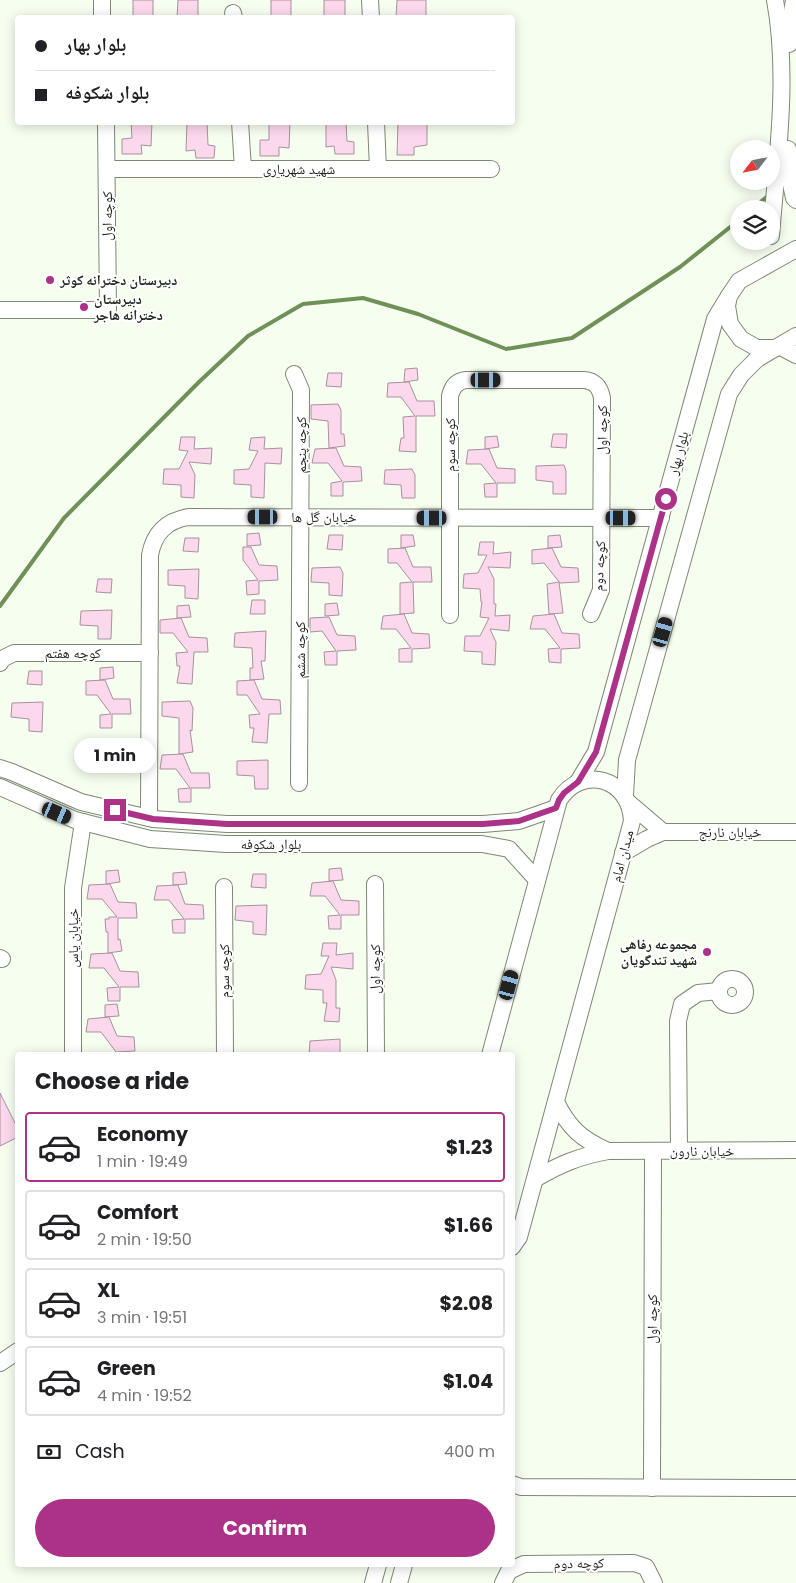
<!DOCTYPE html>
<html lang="en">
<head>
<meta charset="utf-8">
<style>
	body { margin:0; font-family:Poppins,"Noto Naskh Arabic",sans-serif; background:#f6f6f6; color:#202124; height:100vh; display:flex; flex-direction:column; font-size:19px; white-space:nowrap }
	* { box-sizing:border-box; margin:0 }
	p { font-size:16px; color:#757577 }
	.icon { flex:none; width:28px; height:28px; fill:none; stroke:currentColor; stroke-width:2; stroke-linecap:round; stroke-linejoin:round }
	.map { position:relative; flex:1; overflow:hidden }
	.drawer { position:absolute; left:15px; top:1052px; width:500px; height:515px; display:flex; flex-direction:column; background:#fff; border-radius:5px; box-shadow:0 2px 12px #0003 }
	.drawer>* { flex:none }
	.top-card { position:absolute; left:15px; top:15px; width:500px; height:110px; border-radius:5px; box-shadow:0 2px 12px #0003; display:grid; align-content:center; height:110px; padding:0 20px; background:#fff }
	.needle { width:32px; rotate:238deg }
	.controls { position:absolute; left:730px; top:140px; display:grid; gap:10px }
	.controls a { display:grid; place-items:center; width:50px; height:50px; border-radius:50%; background:#fff; box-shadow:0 2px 12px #0003; font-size:25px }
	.end { position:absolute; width:22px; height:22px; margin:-11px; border:6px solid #ab3286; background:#fff; box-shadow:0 0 0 2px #fff }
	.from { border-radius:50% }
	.bubble { position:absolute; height:35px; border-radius:18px; background:#fff; box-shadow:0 2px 12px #0003; font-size:16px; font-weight:700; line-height:35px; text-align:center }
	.car { position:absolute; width:15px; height:30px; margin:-15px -8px; border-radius:6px; box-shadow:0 0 4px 1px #0007; background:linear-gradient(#222 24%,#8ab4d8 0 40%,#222 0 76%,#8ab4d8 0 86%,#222 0) }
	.top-card b { display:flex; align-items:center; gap:18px; height:48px; font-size:19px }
	.top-card b+b { border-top:1px solid #e0e0e0 }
	.top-card i { width:12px; height:12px; background:#202124 }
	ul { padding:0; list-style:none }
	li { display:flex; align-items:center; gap:15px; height:70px; margin:0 10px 8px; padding:0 10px; border:2px solid #e0e0e0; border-radius:5px }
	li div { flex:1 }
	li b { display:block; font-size:19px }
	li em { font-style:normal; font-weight:700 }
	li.active { border-color:#ab3286 }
	li>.icon { width:45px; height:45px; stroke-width:1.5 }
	h2 { padding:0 20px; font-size:22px; line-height:60px }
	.pay { display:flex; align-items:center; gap:12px; height:55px; padding:0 20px; font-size:19px }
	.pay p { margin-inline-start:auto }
	.action { display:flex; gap:10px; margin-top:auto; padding:10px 20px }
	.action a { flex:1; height:58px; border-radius:30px; background:#ab3286; color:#fff; font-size:20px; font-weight:700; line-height:58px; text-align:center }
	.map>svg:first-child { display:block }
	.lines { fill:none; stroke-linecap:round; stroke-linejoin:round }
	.stream { stroke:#6f9057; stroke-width:4 }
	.building { fill:#fbd8ec; stroke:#a8919e }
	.minor-casing { stroke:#7d8974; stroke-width:18 }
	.minor { stroke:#fff; stroke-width:16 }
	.route { stroke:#ab3286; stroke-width:6 }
	.poi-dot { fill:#ab3286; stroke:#fff; stroke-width:2 }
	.labels { text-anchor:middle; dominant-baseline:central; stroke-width:4; stroke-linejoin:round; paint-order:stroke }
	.street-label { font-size:14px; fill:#21261e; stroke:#fff }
	.poi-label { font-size:14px; font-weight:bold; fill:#21261e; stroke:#fff; text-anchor:start }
</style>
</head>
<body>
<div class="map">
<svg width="796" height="1583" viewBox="0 0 796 1583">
	<rect width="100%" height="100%" fill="#f6fef0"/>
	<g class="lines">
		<g class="stream">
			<polyline points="752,209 769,195"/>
			<polyline points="0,606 64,518 199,382 248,336 303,304 363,298 418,314 506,349 572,338 680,267 739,220"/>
		</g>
	</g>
	<g class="building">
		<rect x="133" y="0" width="20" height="18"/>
		<polygon points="178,0 198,0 198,18 177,18"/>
		<rect x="271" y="0" width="20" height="18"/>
		<rect x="324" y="0" width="21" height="18"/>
		<polygon points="397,0 426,0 426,18 396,18"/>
		<polygon points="131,122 152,122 151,146 141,145 142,154 122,154 122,139 132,138"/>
		<polygon points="187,122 207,122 208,145 215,146 214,158 196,158 195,150 186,151"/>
		<polygon points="269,122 290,122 289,148 279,147 279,156 260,156 260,140 269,140"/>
		<polygon points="326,122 346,122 347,141 354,142 354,154 335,154 334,146 326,147"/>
		<polygon points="398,122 427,122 427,145 414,147 414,155 397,155"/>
		<polygon points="417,368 418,380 404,382 405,369"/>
		<polygon points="328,373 342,373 341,387 326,386"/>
		<polygon points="409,382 417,401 434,401 435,416 416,416 416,452 399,451 401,438 404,438 403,417 415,416 401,397 387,397 388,383"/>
		<polygon points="338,404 341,410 341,434 344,434 345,446 329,448 328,421 311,419 311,405"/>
		<polygon points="553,434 567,434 566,448 551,447"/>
		<polygon points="497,436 499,447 485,449 485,437"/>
		<polygon points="181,437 195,437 194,449 212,448 211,464 189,462 195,475 194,498 181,497 181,485 163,484 164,469 179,469 188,451 179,450"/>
		<polygon points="265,437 264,449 282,448 281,464 265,463 264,498 251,497 251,485 234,484 234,470 249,469 258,451 249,450 251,438"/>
		<polygon points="336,448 344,466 361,467 362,481 343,482 343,496 331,496 331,483 342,481 328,463 312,463 315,449"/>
		<polygon points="489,449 497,468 515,469 515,483 497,483 497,497 485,497 484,484 496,483 481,464 466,464 468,450"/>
		<polygon points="564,465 566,471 566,494 553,494 553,482 536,480 536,466"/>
		<polygon points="412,469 415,475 415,498 402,498 401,485 384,484 385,470"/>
		<polygon points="259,533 261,545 247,546 247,534"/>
		<polygon points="329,535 343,535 342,550 327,549"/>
		<polygon points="401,535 413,535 415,546 401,548"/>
		<polygon points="560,535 562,547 548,548 548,536"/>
		<polygon points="185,538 199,538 198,552 183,551"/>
		<polygon points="480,542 494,542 493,554 511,552 510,568 488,567 494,579 494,604 496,604 495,616 510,615 509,631 490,629 496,642 495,665 482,664 482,652 464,651 465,636 480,636 489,618 480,617 482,602 481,602 480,589 463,588 464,574 478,573 487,555 478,555"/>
		<polygon points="243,547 251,547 259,565 277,566 278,580 259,581 259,594 247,595 246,581 258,580 243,560"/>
		<polygon points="405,548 413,567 431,567 432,582 413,582 414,613 400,614 400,583 412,582 397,563 388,563 388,549"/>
		<polygon points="552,548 561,567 578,568 579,582 560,583 544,563 532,564 532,550"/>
		<polygon points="340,567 343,573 342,596 329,595 329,583 311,582 312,568"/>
		<polygon points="199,569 198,599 185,598 185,586 168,585 168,570"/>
		<polygon points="98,579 112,579 111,593 96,592"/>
		<polygon points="559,582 563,613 549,614 547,584"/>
		<polygon points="252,600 265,600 265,614 250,614"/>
		<polygon points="337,603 339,615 325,616 325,604"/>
		<polygon points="189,605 191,617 177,618 177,606"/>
		<polygon points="112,610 111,639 98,639 98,626 80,625 81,611"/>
		<polygon points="404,614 412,633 429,634 430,648 412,649 412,662 399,662 399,649 411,648 396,629 381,629 383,616"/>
		<polygon points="554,614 562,633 579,634 580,648 561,649 561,663 549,662 548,649 560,648 545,629 530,629 533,616"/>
		<polygon points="329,617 337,635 355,636 356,650 337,651 337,665 325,665 324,652 336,651 322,631 310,632 310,618"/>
		<polygon points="181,618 189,637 207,638 208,652 194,652 192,684 177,683 180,666 177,666 176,653 188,652 173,633 160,633 160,620"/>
		<polygon points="266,631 265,661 261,661 264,679 250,680 250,668 253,668 252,648 234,647 235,633"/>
		<polygon points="113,667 114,678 100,680 100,668"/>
		<polygon points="29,671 42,671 42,685 27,684"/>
		<polygon points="105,680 113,699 130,699 131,714 112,714 112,728 100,728 100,715 111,714 97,695 86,695 86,681"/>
		<polygon points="254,680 262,699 280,700 281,714 269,714 267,743 252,742 254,728 250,728 249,715 260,714 247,695 237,695 237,681"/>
		<polygon points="190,701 193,708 192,731 190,730 193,752 179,754 179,718 162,716 162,702"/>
		<polygon points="43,702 42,732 29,731 29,719 11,717 12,703"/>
		<polygon points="183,754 191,773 209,773 210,788 191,788 191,802 179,802 178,789 190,788 176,769 160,769 162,755"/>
		<polygon points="268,760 268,789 255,789 254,776 237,775 237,761"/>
		<polygon points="341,868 343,880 329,881 329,869"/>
		<polygon points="118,870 120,882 106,884 106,871"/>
		<polygon points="185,872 187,884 173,885 173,873"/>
		<polygon points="253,874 266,874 266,888 251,887"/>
		<polygon points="333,881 341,900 359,901 359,915 341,915 341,929 329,929 328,916 340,915 325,896 310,896 312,883"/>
		<polygon points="110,884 118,902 136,903 137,918 118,918 118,940 120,939 122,951 108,953 108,932 106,932 105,919 109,919 109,917 117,917 102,899 87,899 89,885"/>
		<polygon points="178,885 185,904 203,905 204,919 185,919 185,933 173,933 172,920 184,919 169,900 154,900 157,886"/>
		<polygon points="267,905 266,935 253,934 253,922 235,920 236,906"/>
		<polygon points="323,943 337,943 336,955 353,953 353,969 331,967 336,980 336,1008 340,1008 339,1022 324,1021 327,1003 323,1003 323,990 305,989 306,975 321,974 329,956 321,956"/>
		<polygon points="112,953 120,971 138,972 139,987 120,987 120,1001 108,1001 107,988 119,987 104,968 89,968 91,954"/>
		<polygon points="117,1004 119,1016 105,1017 105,1005"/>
		<polygon points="109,1017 117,1036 134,1037 135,1051 116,1052 101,1032 86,1032 88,1019"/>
		<polygon points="340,1039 340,1055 309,1055 310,1041"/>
		<polygon points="0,1093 18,1129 18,1137 0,1146"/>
	</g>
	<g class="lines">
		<g class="minor-casing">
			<g id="minor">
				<polyline points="102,0 102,18"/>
				<polyline points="370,0 371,18"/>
				<polyline points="233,13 234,18"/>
				<polyline points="789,44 790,25 794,0"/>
				<polyline points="240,122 243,169"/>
				<polyline points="376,122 378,169"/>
				<polyline points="788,149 788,170 794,198 796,200"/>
				<polyline points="107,169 491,169"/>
				<path d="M771,236C777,158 789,77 775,0"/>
				<polyline points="0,310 108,310 106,122"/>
				<polyline points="779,346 796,355"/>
				<polyline points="776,348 757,348 741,339 730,324 727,306 729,296 739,281 796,249"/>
				<polyline points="294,374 301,390 299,783"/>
				<path d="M450,615V396C452,387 457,381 466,380H584C595,381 600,387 602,398L601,590L591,614"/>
				<polyline points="0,663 2,659 14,653 150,653"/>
				<polyline points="0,768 12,772 81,802 153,819 227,824 483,824 519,821 556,808"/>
				<polyline points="578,782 596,752 715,319 729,296"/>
				<polyline points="0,787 75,820 150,839 226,844 482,844 509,849 537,880"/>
				<polyline points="625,796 627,760 729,394 741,375 757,359 796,336"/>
				<polyline points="629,803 663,832"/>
				<path d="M149,818L150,555C154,533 166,521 188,517L661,518"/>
				<polyline points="623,853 647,839 663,832 796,832"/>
				<polyline points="375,884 376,1055"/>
				<polyline points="224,887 225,1055"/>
				<polyline points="0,958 2,959"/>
				<circle cx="732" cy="992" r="13"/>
				<polyline points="73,1055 73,888 83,822"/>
				<path d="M490,1055L559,800C582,764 630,778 632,821L519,1237L512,1247"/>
				<path d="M556,1102C569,1128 581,1139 608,1151"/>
				<polyline points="679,1151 678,1021 682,1004 698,993 719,991"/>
				<path d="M535,1179C560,1164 580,1156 608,1151L796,1150"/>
				<polyline points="0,1363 18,1351"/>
				<polyline points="512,1484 521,1487 796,1488"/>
				<polyline points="652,1488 653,1151"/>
				<polyline points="373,1583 378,1565"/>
				<polyline points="399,1583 404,1565"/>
				<polyline points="503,1583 509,1571 524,1564 634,1563 646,1567 654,1583"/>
			</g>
		</g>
		<use href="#minor" class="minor"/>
	</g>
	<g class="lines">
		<polyline class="route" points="115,810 153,819 227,824 483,824 519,821 556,808 559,800 564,793 578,782 596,752 666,499"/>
	</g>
	<g class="poi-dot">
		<circle cx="50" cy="280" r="5"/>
		<circle cx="84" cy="307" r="5"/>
		<circle cx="707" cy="952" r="5"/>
	</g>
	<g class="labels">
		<g class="street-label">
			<text x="299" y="169">شهید شهریاری</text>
			<text transform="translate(107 216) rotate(-90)">کوچه اول</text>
			<text transform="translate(602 430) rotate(-90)">کوچه اول</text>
			<text transform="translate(301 445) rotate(-90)">کوچه پنجم</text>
			<text transform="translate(450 445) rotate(-90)">کوچه سوم</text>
			<text transform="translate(678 453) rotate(-75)">بلوار بهار</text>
			<text x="324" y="517">خیابان گل ها</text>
			<text transform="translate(599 566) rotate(-87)">کوچه دوم</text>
			<text transform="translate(300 650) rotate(-90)">کوچه ششم</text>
			<text x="73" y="653">کوچه هفتم</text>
			<text x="730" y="832">خیابان نارنج</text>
			<text x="271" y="844">بلوار شکوفه</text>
			<text transform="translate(622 856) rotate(-75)">میدان امام</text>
			<text transform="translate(73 938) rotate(-90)">خیابان یاس</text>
			<text transform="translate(375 969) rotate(-90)">کوچه اول</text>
			<text transform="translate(224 971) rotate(-90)">کوچه سوم</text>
			<text x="702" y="1151">خیابان نارون</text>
			<text transform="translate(652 1319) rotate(-90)">کوچه اول</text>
			<text transform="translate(579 1563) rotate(-1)">کوچه دوم</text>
		</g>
		<g class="poi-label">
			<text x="60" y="280">دبیرستان دخترانه کوثر</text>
			<text x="94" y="299">دبیرستان<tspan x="94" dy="16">دخترانه هاجر</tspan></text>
			<text x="697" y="944" text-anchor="end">مجموعه رفاهی<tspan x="697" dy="16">شهید تندگویان</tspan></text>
		</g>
	</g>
</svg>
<div class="controls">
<a><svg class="needle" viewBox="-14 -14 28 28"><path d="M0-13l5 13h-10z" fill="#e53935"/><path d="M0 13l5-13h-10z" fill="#757577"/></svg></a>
<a><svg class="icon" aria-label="layers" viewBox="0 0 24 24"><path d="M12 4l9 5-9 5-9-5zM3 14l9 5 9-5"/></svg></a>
</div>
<i class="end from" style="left:666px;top:499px"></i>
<i class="end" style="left:115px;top:810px"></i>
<div class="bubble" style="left:74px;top:738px;width:82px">1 min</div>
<i class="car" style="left:486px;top:380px;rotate:90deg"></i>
<i class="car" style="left:263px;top:517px;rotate:270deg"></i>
<i class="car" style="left:432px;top:518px;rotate:270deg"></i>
<i class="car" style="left:621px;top:518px;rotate:90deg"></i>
<i class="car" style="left:663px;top:632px;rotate:16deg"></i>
<i class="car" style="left:57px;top:813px;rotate:113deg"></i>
<i class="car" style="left:509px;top:985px;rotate:15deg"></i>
<div class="top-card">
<b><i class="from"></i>بلوار بهار</b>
<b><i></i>بلوار شکوفه</b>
</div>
<section class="drawer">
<h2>Choose a ride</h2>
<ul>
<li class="active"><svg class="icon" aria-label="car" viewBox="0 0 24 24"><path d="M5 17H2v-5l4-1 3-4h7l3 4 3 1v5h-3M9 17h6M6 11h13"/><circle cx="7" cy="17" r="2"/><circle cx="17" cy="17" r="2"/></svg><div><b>Economy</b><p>1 min · 19:49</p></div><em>$1.23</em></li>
<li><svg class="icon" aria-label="car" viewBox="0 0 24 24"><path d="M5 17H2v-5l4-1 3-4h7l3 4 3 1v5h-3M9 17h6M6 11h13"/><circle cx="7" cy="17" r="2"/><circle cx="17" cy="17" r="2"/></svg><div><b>Comfort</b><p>2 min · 19:50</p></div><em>$1.66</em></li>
<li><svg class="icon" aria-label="car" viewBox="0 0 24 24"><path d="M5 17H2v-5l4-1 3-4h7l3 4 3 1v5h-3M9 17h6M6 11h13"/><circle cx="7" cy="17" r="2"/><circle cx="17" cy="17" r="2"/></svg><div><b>XL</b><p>3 min · 19:51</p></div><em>$2.08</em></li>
<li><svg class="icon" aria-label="car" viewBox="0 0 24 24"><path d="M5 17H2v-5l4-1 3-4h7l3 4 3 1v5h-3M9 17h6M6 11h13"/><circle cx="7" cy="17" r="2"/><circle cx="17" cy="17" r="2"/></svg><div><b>Green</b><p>4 min · 19:52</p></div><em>$1.04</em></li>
</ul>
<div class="pay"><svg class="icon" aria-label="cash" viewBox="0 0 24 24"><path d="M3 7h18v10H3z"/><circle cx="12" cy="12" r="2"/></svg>Cash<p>400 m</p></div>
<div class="action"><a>Confirm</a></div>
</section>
</div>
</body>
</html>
